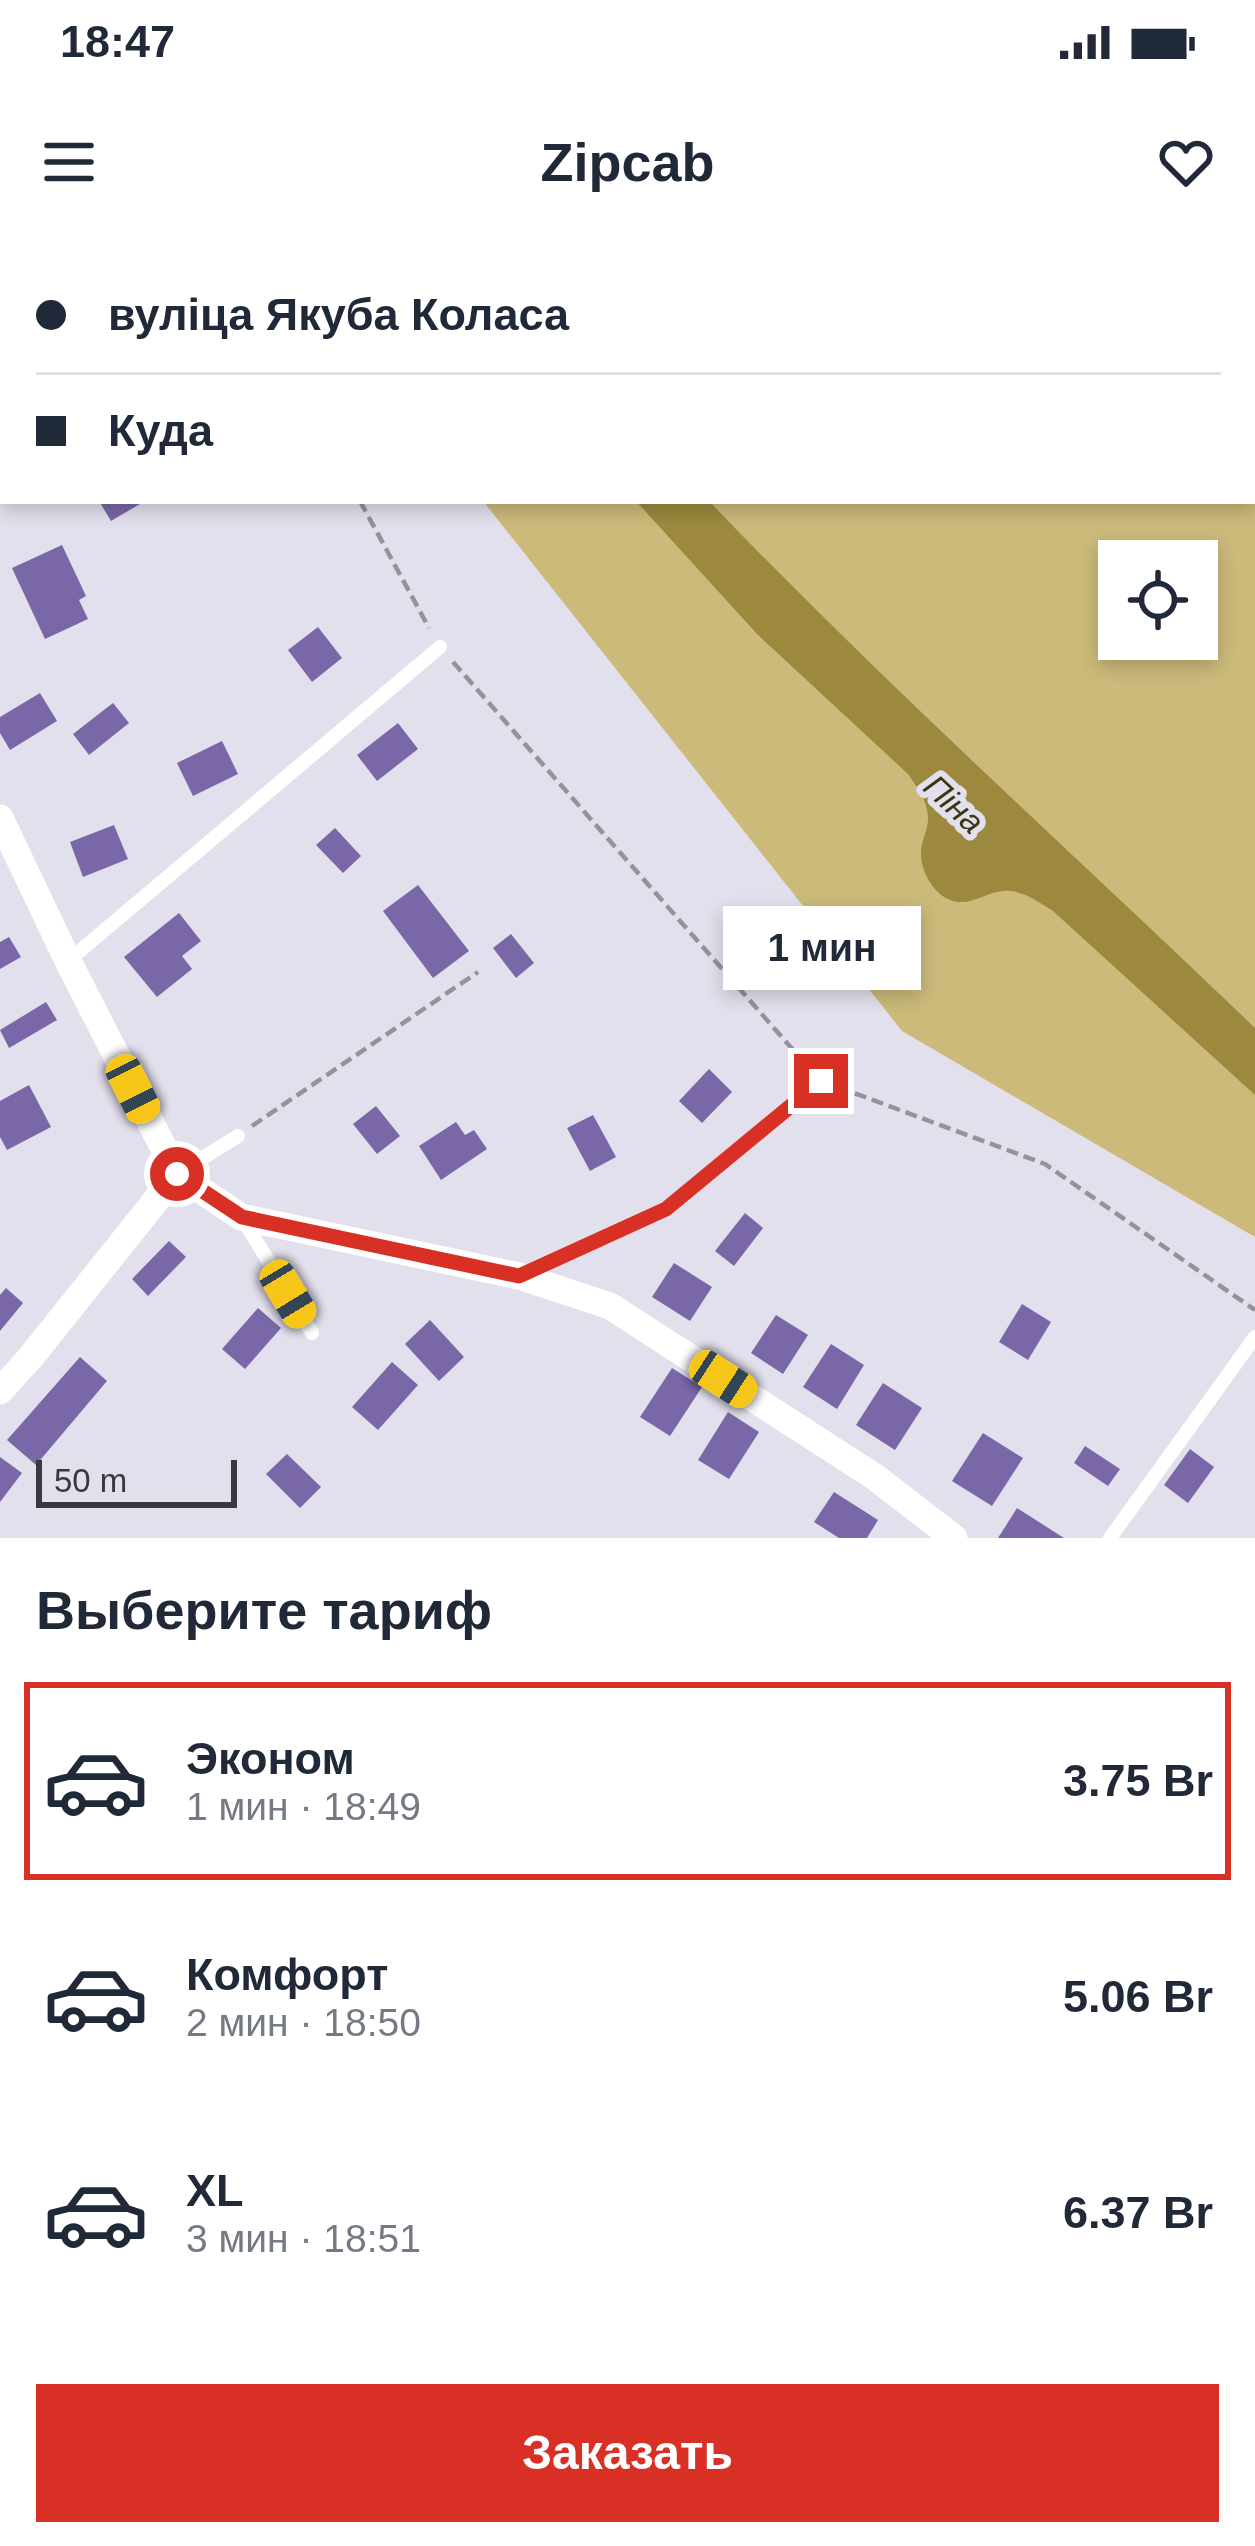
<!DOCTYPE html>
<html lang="ru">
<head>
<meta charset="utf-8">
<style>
	body { margin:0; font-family:Arial,sans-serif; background:#f2f2f3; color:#1f2937; height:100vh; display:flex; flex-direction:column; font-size:45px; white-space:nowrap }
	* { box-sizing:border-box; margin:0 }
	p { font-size:39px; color:#747a83 }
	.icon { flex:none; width:66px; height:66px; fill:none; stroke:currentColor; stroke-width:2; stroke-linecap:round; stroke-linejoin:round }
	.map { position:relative; height:1298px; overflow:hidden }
	.drawer { display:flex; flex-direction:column; background:#fff; flex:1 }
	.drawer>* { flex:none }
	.banner { position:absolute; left:0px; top:0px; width:1257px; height:264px; box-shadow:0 6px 18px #0003; display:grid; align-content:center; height:264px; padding:0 36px; background:#fff }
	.fabs { position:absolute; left:1098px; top:300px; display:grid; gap:24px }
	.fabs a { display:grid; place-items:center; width:120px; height:120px; border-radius:0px; background:#fff; box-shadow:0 6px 18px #0003; font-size:60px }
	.scale { position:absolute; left:36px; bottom:30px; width:201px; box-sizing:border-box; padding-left:12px; border:6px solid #3a383e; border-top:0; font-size:33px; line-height:42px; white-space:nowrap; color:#3a383e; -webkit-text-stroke:9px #e3e0ed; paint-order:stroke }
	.end { position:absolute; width:54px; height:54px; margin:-27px; border:15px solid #d93025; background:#fff; box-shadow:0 0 0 6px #fff }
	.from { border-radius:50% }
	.bubble { position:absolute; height:84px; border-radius:0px; background:#fff; box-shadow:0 6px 18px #0003; font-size:39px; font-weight:600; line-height:84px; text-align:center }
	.car { position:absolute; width:36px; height:72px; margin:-36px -18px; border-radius:15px; box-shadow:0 0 9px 3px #0007; background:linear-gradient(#f5c518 24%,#345 0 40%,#f5c518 0 76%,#345 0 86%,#f5c518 0) }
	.banner b { display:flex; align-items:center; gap:42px; height:114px; font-size:45px }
	.banner b+b { border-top:3px solid #e0e1e3 }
	.banner i { width:30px; height:30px; background:#1f2937 }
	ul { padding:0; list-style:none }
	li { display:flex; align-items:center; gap:36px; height:198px; margin:0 24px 18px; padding:0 12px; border:6px solid transparent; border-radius:0px }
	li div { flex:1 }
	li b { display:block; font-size:45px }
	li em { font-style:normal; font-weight:600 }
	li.current { border-color:#d93025 }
	li>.icon { width:108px; height:108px; stroke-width:1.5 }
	h2 { padding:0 36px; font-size:54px; line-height:144px }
	.primary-button { display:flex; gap:24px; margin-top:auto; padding:24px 36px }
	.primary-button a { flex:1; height:138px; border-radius:0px; background:#d93025; color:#fff; font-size:48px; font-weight:600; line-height:138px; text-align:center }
	.status { display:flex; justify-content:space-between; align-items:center; height:84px; padding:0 60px; background:#fff; direction:ltr }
	.status svg { height:33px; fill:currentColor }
	header { display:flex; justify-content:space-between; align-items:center; height:156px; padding:0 36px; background:#fff; font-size:54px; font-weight:600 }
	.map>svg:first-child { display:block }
	.green { fill:#cbba7a; fill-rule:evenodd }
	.water { fill:#9c893e }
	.building { fill:#7a67a7 }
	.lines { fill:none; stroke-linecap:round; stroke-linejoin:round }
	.path { stroke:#94929c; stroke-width:4.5; stroke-dasharray:12 6; stroke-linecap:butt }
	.lane { stroke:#fff; stroke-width:14 }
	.street { stroke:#fff; stroke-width:27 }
	.route { stroke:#d93025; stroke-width:15 }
	.labels { text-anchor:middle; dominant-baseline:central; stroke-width:12; stroke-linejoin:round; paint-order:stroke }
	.water-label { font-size:33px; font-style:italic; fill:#3c3412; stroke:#e3e0ed }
</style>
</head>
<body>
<div class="status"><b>18:47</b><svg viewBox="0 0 49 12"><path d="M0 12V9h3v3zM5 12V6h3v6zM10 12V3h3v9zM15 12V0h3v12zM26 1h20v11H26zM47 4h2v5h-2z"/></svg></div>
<header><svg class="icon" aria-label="menu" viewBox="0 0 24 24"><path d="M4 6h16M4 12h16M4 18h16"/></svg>Zipcab<svg class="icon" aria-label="heart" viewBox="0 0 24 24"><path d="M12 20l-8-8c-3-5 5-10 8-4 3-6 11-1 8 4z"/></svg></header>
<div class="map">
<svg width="1255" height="1298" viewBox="0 0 1255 1298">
	<rect width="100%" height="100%" fill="#e3e0ed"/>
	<path class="green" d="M330,0H1255V997L902,791L483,261H1254V3H331ZM1119,321H1197V399H1119Z"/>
	<path class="water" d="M636,261H709C884,444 1073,613 1255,788V855L1053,671C1040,663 1027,653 1011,651C988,648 971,670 948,659C933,653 920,629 921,613C921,600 929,589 928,576C927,560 917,547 908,534L757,394Z"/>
	<g class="building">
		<polygon points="99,261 145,261 111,281"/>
		<polygon points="62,305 86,356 79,360 88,379 45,399 12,328"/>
		<polygon points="318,387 342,418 312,442 288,410"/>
		<polygon points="40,453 57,481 10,510 0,493 0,477"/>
		<polygon points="113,463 129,483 89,515 73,494"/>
		<polygon points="398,483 418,509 377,541 357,515"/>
		<polygon points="222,501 238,534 193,556 177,523"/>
		<polygon points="114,585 128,619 83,637 70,602"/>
		<polygon points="335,588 361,616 343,633 316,605"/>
		<polygon points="418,645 469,711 433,738 383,671"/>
		<polygon points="179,673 201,701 182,716 192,729 157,757 124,717"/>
		<polygon points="511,694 534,723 516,738 493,708"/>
		<polygon points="9,697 21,717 0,729 0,702"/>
		<polygon points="46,762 57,780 9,808 0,790"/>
		<polygon points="709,829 732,852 702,883 679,861"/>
		<polygon points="29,845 51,887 7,910 0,897 0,861"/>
		<polygon points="376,866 400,896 377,914 353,884"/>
		<polygon points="593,875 616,917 590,931 567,888"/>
		<polygon points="456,882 465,895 474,890 487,909 441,940 419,906"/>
		<polygon points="745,973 763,988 734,1026 715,1011"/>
		<polygon points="169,1001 186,1017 148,1056 132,1039"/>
		<polygon points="674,1023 712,1047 690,1081 652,1057"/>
		<polygon points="6,1048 23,1063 0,1091 0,1055"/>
		<polygon points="1022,1064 1051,1082 1028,1120 999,1102"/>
		<polygon points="258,1068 281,1088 245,1129 222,1109"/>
		<polygon points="776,1075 808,1095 783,1134 751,1113"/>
		<polygon points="430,1080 464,1117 439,1141 405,1104"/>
		<polygon points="831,1104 864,1125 837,1169 803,1147"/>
		<polygon points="80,1117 107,1141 36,1225 7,1200"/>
		<polygon points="392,1122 418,1145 378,1190 352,1167"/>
		<polygon points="672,1128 702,1147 670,1196 640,1177"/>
		<polygon points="883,1143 922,1168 895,1210 856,1185"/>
		<polygon points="728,1172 759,1192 729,1239 698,1220"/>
		<polygon points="983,1193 1023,1218 992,1266 952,1241"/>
		<polygon points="1085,1206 1120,1229 1108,1246 1074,1223"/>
		<polygon points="1190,1209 1214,1227 1188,1263 1164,1245"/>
		<polygon points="287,1214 321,1247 300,1268 266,1234"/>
		<polygon points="0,1217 22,1233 0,1262"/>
		<polygon points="834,1252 878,1280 867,1298 839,1298 814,1282"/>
		<polygon points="1017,1268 1064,1298 998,1298"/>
	</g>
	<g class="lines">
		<g class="path">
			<polyline points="251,0 251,3"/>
			<polyline points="360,261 429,388"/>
			<polyline points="453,422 809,828"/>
			<polyline points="838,847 1045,924 1255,1070"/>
			<polyline points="252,886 478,732"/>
		</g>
		<g class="lane">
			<polyline points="68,721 440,407"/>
			<polyline points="177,934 238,896"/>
			<polyline points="244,981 312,1093"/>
			<polyline points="520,1035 666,969 821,841"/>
			<polyline points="1110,1298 1255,1097"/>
		</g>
		<g class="street">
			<polyline points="0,578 68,721 177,934 241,977 519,1036 610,1066 875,1237 954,1298"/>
			<polyline points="0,1151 30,1118 177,934"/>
		</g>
	</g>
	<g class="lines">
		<polyline class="route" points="177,934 242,977 519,1036 666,969 821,841"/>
	</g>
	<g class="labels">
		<g class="water-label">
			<text transform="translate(954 564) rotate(43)">Піна</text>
		</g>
	</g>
</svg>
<div class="fabs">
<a><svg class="icon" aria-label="locate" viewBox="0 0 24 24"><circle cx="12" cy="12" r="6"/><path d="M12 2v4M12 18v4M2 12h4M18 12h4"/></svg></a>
</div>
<div class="scale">50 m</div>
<i class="end from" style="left:177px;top:934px"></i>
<i class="end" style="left:821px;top:841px"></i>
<div class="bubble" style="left:723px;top:666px;width:198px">1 мин</div>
<i class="car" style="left:133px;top:849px;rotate:153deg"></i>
<i class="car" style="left:288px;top:1054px;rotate:149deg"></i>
<i class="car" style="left:723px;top:1139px;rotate:123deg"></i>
<div class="banner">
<b><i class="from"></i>вуліца Якуба Коласа</b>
<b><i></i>Куда</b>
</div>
</div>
<section class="drawer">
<h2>Выберите тариф</h2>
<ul>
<li class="current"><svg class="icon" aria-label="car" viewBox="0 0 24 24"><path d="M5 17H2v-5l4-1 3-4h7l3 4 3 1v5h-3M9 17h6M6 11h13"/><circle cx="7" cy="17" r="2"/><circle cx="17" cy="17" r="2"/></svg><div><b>Эконом</b><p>1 мин · 18:49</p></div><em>3.75 Br</em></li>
<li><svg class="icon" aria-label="car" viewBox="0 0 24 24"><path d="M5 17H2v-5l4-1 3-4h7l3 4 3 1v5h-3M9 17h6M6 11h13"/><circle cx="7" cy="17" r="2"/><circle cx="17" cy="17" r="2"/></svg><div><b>Комфорт</b><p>2 мин · 18:50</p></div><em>5.06 Br</em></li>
<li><svg class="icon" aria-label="car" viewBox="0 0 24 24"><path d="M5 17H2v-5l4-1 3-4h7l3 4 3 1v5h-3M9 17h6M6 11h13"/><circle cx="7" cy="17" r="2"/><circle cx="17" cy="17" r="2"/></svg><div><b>XL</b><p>3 мин · 18:51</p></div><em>6.37 Br</em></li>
</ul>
<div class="primary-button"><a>Заказать</a></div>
</section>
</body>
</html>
